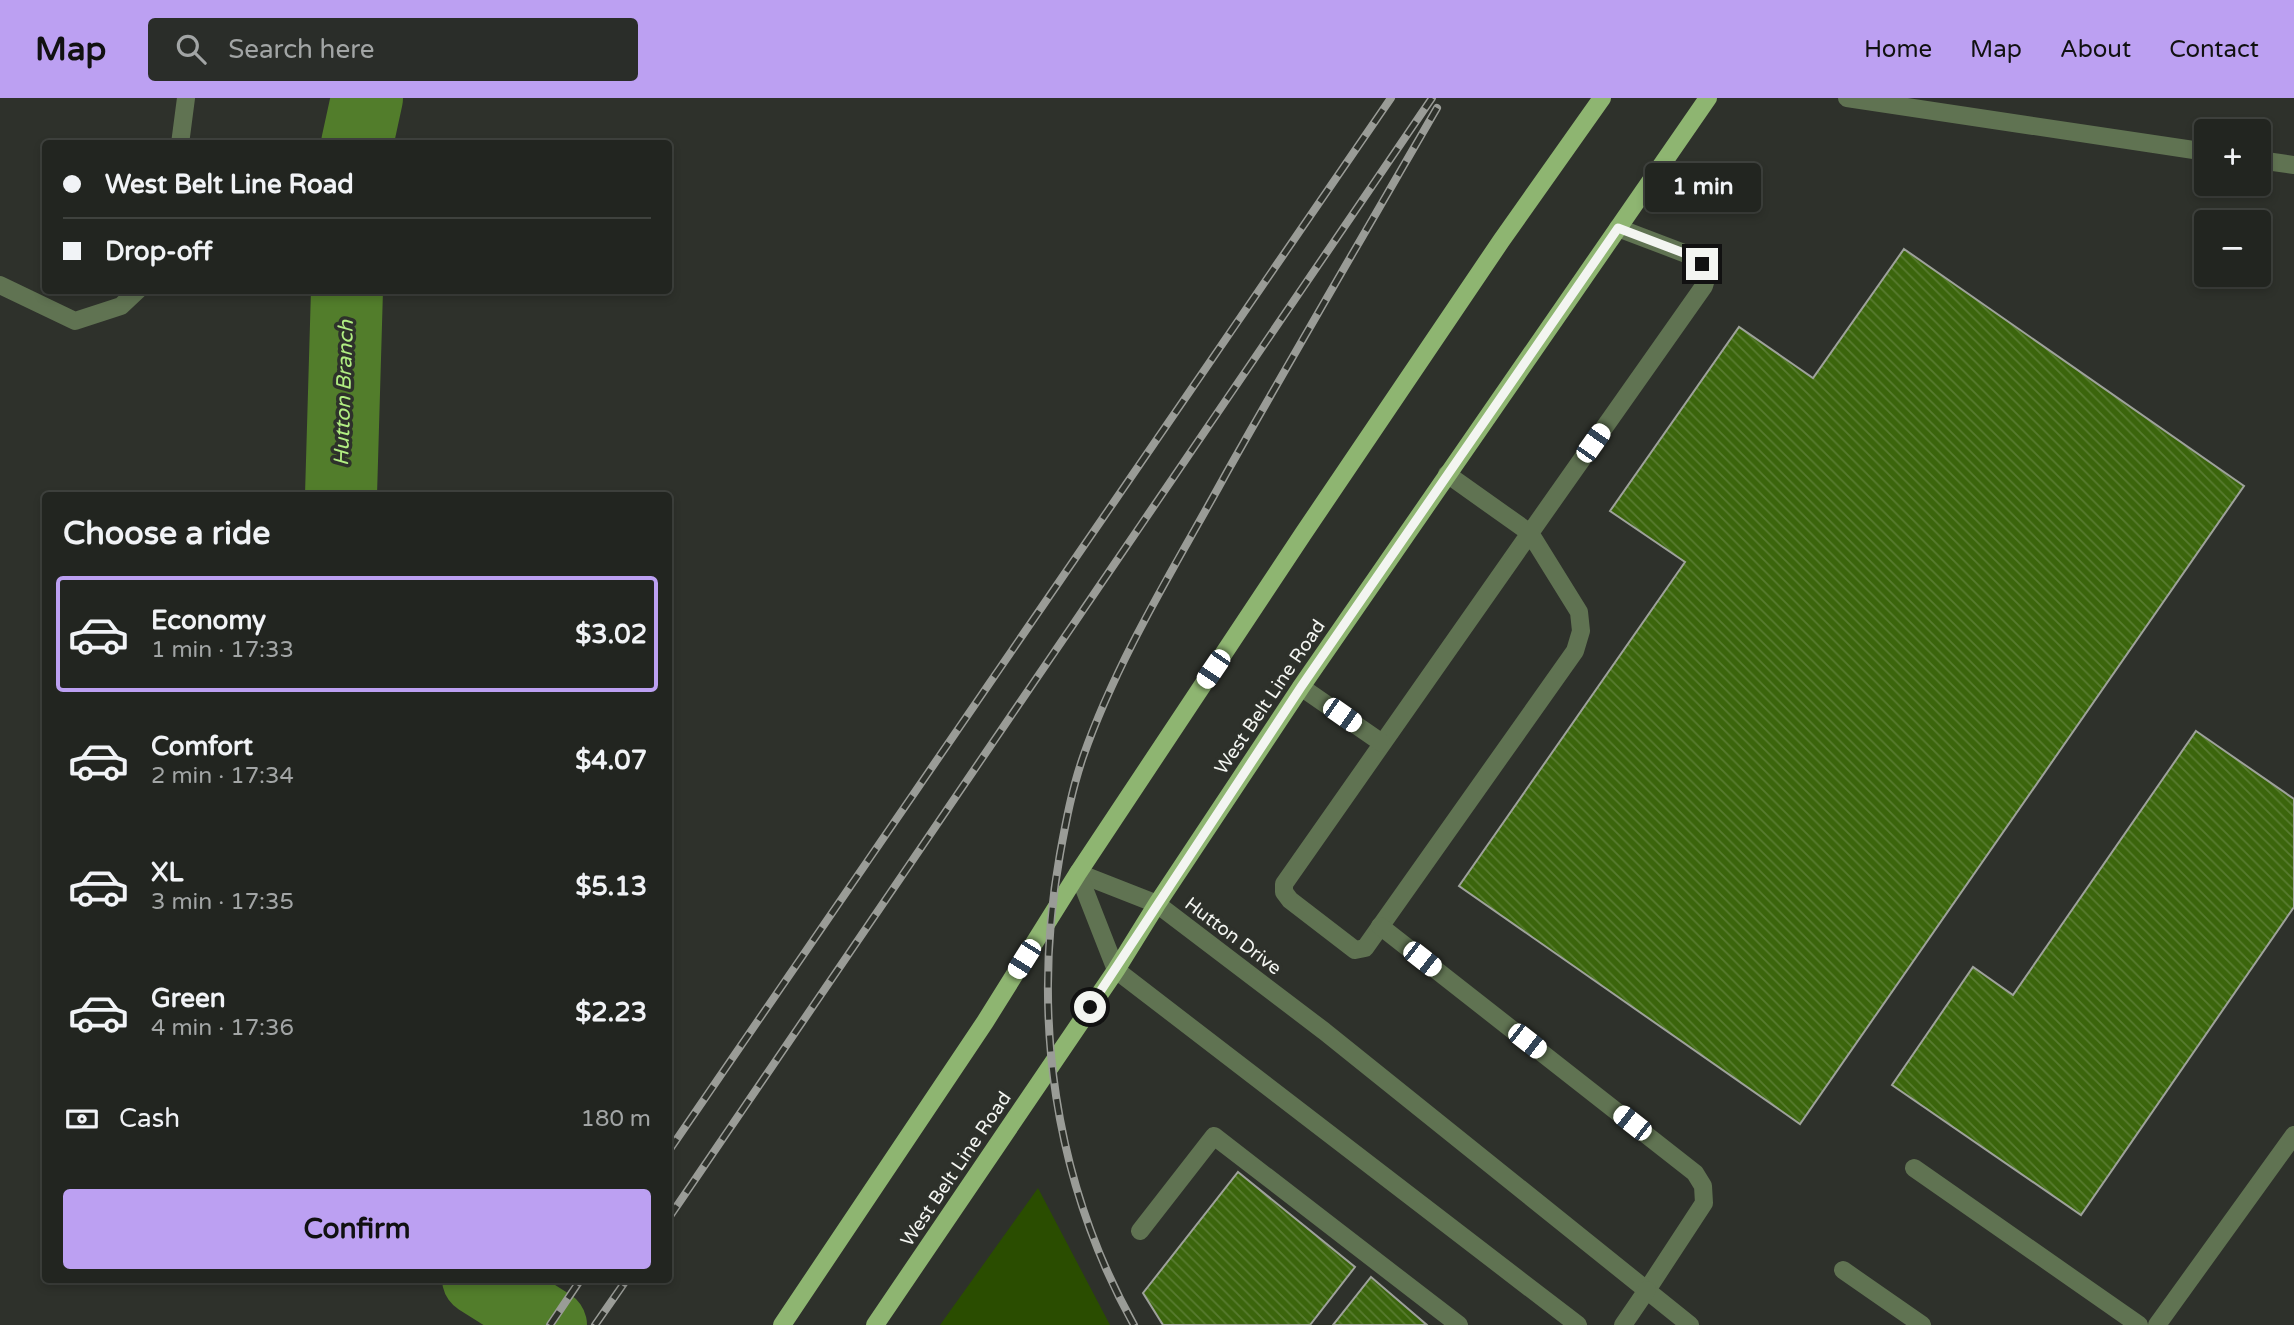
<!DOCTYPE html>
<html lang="en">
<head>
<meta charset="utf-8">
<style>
	body { margin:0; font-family:"Varela Round",sans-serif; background:#2a2d29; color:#f1f3f6; height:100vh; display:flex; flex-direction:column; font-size:26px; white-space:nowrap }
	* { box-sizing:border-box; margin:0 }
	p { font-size:23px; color:#a2a5a5 }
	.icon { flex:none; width:38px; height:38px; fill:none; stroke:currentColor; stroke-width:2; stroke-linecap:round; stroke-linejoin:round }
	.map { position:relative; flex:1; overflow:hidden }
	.drawer { position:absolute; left:42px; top:394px; width:630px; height:791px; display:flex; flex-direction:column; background:#222520; border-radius:7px; box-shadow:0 4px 10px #0003,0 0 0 2px #3f423e }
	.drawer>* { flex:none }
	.guide { position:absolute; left:42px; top:42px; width:630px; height:154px; border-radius:7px; box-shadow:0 4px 10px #0003,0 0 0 2px #3f423e; display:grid; align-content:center; height:154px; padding:0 21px; background:#222520 }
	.fabs { position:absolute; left:2194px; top:21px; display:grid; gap:14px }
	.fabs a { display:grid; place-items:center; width:77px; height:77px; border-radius:7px; background:#222520; box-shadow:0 4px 10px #0003,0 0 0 2px #3f423e; font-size:35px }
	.end { position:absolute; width:32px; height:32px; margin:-16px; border:9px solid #f3f5f1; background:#111; box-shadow:0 0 0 4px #111 }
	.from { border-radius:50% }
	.bubble { position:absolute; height:49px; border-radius:7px; background:#222520; box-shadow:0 4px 10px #0003,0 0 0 2px #3f423e; font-size:23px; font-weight:700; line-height:49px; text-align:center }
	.car { position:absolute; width:21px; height:42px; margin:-21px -10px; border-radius:9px; box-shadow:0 0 5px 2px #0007; background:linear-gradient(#fff 24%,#345 0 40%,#fff 0 76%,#345 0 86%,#fff 0) }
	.guide b { display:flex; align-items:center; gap:24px; height:66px; font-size:26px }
	.guide b+b { border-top:2px solid #3f423e }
	.guide i { width:18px; height:18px; background:#f1f3f6 }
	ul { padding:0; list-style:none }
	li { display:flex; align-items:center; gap:21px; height:116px; margin:0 14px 10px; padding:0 7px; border:4px solid transparent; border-radius:7px }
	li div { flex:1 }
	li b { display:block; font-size:26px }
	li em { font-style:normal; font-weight:700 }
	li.active { border-color:#bca0f2 }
	li>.icon { width:63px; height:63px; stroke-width:1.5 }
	h2 { padding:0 21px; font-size:32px; line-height:84px }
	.pay { display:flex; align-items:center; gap:18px; height:77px; padding:0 21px; font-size:26px }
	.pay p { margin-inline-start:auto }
	.cta { display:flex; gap:14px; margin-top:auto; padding:14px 21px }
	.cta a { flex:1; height:80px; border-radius:7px; background:#bca0f2; color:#111; font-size:28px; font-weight:700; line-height:80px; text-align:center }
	header { display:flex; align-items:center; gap:42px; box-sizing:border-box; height:98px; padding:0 35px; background:#bca0f2; color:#111 }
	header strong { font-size:33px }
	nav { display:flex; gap:38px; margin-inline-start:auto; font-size:24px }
	.search { width:490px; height:63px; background:#2a2d29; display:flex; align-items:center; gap:18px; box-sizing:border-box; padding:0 24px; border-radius:7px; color:#a2a5a5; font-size:26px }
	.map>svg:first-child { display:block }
	.green { fill:#2a4d00 }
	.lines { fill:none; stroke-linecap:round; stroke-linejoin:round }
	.river { stroke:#527d2b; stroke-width:72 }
	.building { fill:url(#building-back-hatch); stroke:#9ea29b; stroke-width:2 }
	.service { stroke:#607352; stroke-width:18 }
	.tertiary { stroke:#607352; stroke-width:18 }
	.primary { stroke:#8eb571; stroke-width:18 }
	.rail-casing { stroke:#9a9c97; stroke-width:8 }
	.rail { stroke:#2e312b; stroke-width:5; stroke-dasharray:16; stroke-linecap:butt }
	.route { stroke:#f3f5f1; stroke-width:9 }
	.labels { text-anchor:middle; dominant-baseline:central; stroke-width:7; stroke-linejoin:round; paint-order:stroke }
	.street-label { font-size:19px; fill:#f3f5f1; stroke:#2e312b }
	.water-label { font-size:21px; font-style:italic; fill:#b1ee82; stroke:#2e312b }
</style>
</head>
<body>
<header>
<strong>Map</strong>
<div class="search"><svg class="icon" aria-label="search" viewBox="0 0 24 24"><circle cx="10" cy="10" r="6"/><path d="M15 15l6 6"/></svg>Search here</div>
<nav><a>Home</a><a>Map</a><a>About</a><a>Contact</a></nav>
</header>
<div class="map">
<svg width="2294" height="1227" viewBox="0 0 2294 1227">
	<defs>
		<pattern id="building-back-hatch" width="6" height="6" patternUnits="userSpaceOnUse" patternTransform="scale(1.75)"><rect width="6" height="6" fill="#3b650c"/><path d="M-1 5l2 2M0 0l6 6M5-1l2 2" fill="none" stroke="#587c30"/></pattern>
	</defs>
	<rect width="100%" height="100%" fill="#2e312b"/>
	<polygon class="green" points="1038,1090 1110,1227 940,1227"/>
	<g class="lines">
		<g class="river">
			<polyline points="357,46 367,0"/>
			<polyline points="341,397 347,192"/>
			<polyline points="478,1181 551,1227"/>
		</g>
	</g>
	<g class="building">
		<polygon points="1904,151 2244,388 1800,1026 1459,788 1685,464 1610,413 1739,229 1813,280"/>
		<polygon points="2196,633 2294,701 2294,809 2081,1117 1892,987 1973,869 2013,897"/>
		<polygon points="1238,1074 1355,1169 1310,1227 1163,1227 1143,1195"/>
		<polygon points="1371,1179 1427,1227 1333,1227"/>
	</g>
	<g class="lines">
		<g class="service">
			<polyline points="1847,0 2207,54"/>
			<polyline points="180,46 186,0"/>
			<polyline points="2259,62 2294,67"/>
			<polyline points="0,187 75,223 121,208 138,192"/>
			<polyline points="1447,376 1530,435 1284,786 1284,794 1290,802 1355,852 1365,850 1575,553 1581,533 1579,514 1530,435 1704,188 1707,178 1702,166 1689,157 1618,130"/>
			<polyline points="1301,589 1382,645"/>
			<polyline points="1380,828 1695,1075 1703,1088 1704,1105 1647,1192"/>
			<polyline points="1914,1070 2139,1227"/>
			<polyline points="1140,1133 1214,1038 1459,1227"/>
			<polyline points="1843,1172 1922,1227"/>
			<polyline points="2157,1227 2294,1037"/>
		</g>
		<g class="tertiary">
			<polyline points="1078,775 1157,806 1324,933 1690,1227"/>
			<polyline points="1078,775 1116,872 1578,1227"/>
			<polyline points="1623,1227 1647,1192"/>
		</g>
		<g class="primary">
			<polyline points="782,1227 985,924 1078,775 1303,436 1501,143 1602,0"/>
			<polyline points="875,1227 1116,872 1157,806 1301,589 1708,0"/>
		</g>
		<g class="rail-casing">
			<g id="rail">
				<polyline points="668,1054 1391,0"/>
				<polyline points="668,1121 1432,0"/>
				<polyline points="550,1227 581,1181"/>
				<polyline points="595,1227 627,1181"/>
				<path d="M1134,1227C1054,1083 1031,918 1060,756C1066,723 1072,691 1083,659C1118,559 1176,467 1227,374C1296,252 1367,131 1437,10"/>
			</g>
		</g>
		<use href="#rail" class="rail"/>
	</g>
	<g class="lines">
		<polyline class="route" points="1090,909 1301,589 1618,130 1689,157 1702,166"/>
	</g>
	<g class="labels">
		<g class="street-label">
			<text transform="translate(1270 599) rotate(-56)">West Belt Line Road</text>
			<text transform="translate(1233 838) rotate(37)">Hutton Drive</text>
			<text transform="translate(956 1071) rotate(-56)">West Belt Line Road</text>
		</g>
		<g class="water-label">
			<text transform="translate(344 295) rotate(-88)">Hutton Branch</text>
		</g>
	</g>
</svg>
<div class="fabs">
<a>+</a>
<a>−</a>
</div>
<i class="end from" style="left:1090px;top:909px"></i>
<i class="end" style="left:1702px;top:166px"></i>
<div class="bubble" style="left:1645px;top:65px;width:116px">1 min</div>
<i class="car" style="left:1593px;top:345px;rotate:35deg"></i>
<i class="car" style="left:1213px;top:571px;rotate:214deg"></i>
<i class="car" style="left:1342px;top:617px;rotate:125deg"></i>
<i class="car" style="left:1024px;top:861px;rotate:212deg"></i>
<i class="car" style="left:1422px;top:861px;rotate:128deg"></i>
<i class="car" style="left:1527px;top:943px;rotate:128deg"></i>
<i class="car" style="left:1632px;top:1025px;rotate:308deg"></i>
<div class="guide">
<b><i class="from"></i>West Belt Line Road</b>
<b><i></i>Drop-off</b>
</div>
<section class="drawer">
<h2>Choose a ride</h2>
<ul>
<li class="active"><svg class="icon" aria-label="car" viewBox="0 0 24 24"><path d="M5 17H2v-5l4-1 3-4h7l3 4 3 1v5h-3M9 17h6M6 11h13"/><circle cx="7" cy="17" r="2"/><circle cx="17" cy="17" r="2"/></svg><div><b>Economy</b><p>1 min · 17:33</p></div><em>$3.02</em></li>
<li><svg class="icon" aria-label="car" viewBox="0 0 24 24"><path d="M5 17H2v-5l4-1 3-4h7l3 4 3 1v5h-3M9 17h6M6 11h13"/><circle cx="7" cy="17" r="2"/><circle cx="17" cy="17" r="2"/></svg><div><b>Comfort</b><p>2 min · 17:34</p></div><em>$4.07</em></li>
<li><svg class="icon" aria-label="car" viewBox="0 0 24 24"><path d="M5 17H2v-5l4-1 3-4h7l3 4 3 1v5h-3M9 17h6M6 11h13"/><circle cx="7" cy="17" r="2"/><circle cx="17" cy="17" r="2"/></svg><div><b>XL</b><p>3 min · 17:35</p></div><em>$5.13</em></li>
<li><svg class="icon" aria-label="car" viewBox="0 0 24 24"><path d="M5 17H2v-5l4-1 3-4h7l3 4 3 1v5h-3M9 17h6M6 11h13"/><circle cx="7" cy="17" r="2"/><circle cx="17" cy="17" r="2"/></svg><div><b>Green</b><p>4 min · 17:36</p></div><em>$2.23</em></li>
</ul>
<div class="pay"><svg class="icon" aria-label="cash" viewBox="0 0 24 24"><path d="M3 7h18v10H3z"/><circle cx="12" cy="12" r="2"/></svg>Cash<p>180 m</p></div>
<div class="cta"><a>Confirm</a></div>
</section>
</div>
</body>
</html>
